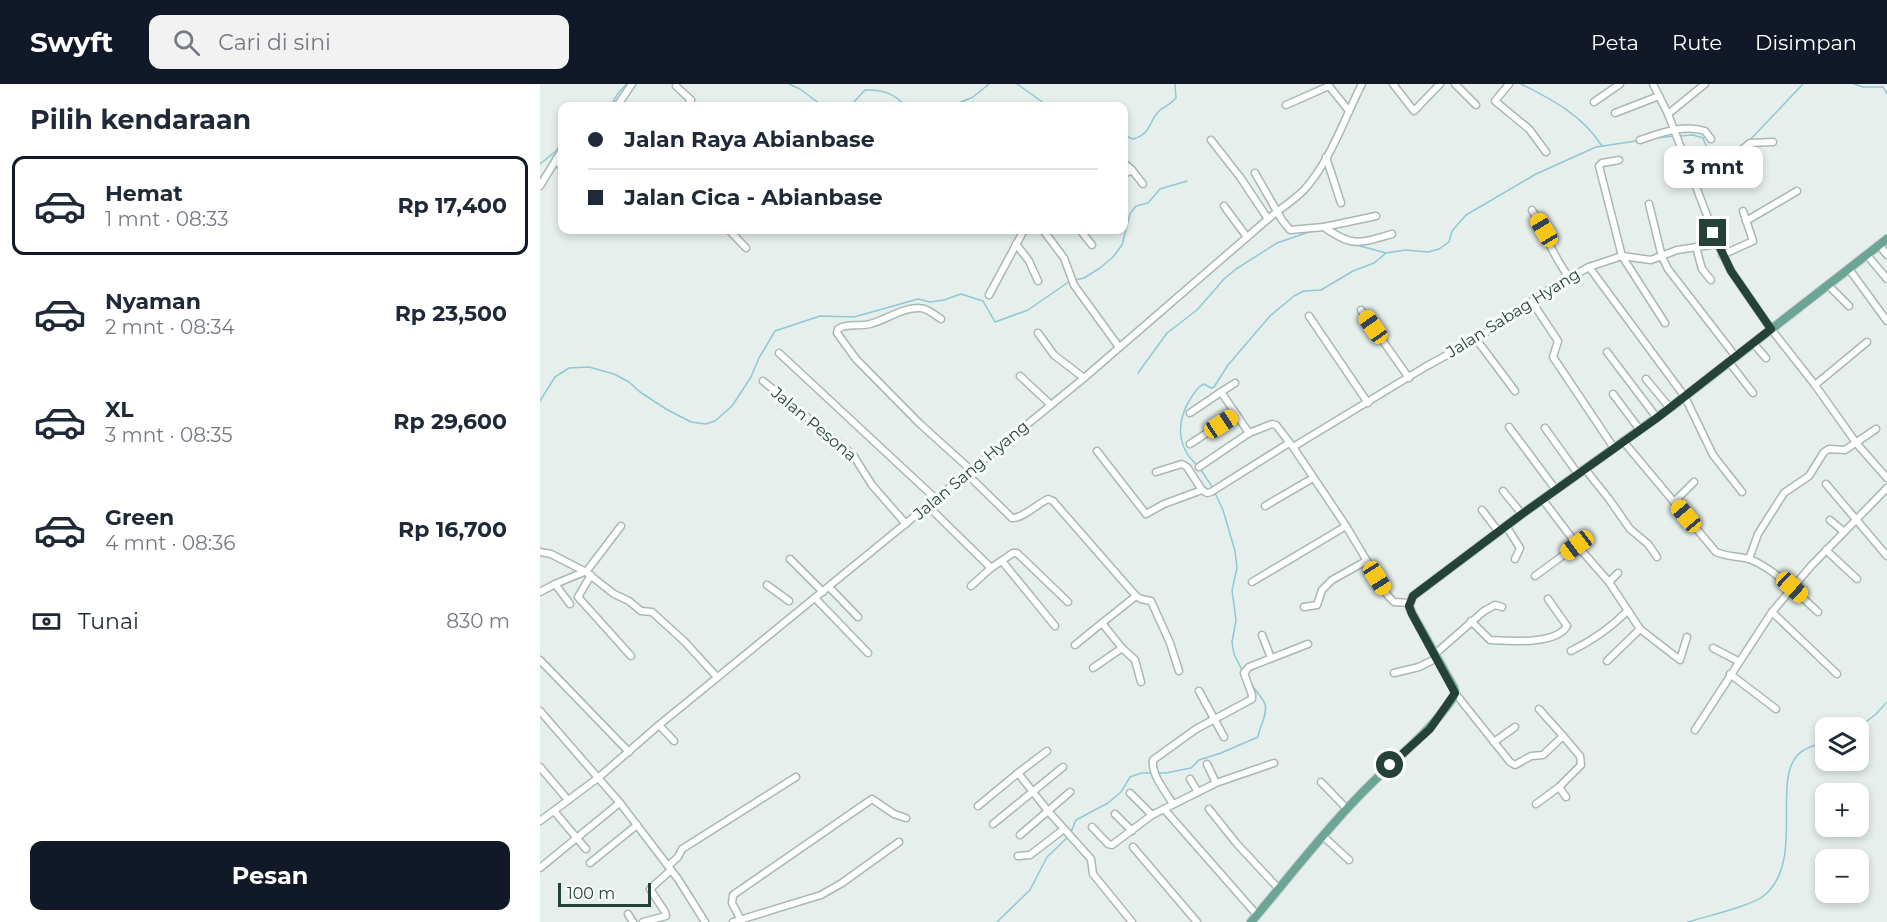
<!DOCTYPE html>
<html lang="id">
<head>
<meta charset="utf-8">
<style>
	body { margin:0; font-family:Montserrat,sans-serif; background:#f2f2f3; color:#1f2937; height:100vh; display:flex; flex-direction:column; font-size:22px; white-space:nowrap }
	* { box-sizing:border-box; margin:0 }
	p { font-size:20px; color:#747a83 }
	.icon { flex:none; width:33px; height:33px; fill:none; stroke:currentColor; stroke-width:2; stroke-linecap:round; stroke-linejoin:round }
	.map { position:relative; flex:1; overflow:hidden }
	.details { display:flex; flex-direction:column; background:#fff; width:540px }
	.details>* { flex:none }
	.banner { position:absolute; left:18px; top:18px; width:570px; height:132px; border-radius:12px; box-shadow:0 3px 9px #0003; display:grid; align-content:center; height:132px; padding:0 30px; background:#fff }
	.tools { position:absolute; left:1275px; top:633px; display:grid; gap:12px }
	.tools a { display:grid; place-items:center; width:54px; height:54px; border-radius:12px; background:#fff; box-shadow:0 3px 9px #0003; font-size:30px }
	.scale { position:absolute; left:18px; bottom:15px; width:93px; box-sizing:border-box; padding-left:6px; border:3px solid #24423a; border-top:0; font-size:16px; line-height:21px; white-space:nowrap; color:#24423a; -webkit-text-stroke:4px #f7fbf9; paint-order:stroke }
	.end { position:absolute; width:27px; height:27px; margin:-14px; border:8px solid #24423a; background:#fff; box-shadow:0 0 0 3px #fff }
	.from { border-radius:50% }
	.bubble { position:absolute; height:42px; border-radius:12px; background:#fff; box-shadow:0 3px 9px #0003; font-size:20px; font-weight:700; line-height:42px; text-align:center }
	.car { position:absolute; width:18px; height:36px; margin:-18px -9px; border-radius:8px; box-shadow:0 0 4px 2px #0007; background:linear-gradient(#f5c518 24%,#345 0 40%,#f5c518 0 76%,#345 0 86%,#f5c518 0) }
	.banner b { display:flex; align-items:center; gap:21px; height:57px; font-size:22px }
	.banner b+b { border-top:2px solid #e0e1e3 }
	.banner i { width:15px; height:15px; background:#1f2937 }
	ul { padding:0; list-style:none }
	li { display:flex; align-items:center; gap:18px; height:99px; margin:0 12px 9px; padding:0 18px; border:3px solid transparent; border-radius:12px }
	li div { flex:1 }
	li b { display:block; font-size:22px }
	li em { font-style:normal; font-weight:700 }
	li.active { border-color:#111827 }
	li>.icon { width:54px; height:54px; stroke-width:1.5 }
	h2 { padding:0 30px; font-size:27px; line-height:72px }
	.pay { display:flex; align-items:center; gap:15px; height:66px; padding:0 30px; font-size:22px }
	.pay p { margin-inline-start:auto }
	.action { display:flex; gap:12px; margin-top:auto; padding:12px 30px }
	.action a { flex:1; height:69px; border-radius:12px; background:#111827; color:#fff; font-size:24px; font-weight:700; line-height:69px; text-align:center }
	header { display:flex; align-items:center; gap:36px; box-sizing:border-box; height:84px; padding:0 30px; background:#111827; color:#fff }
	header strong { font-size:28px }
	nav { display:flex; gap:33px; margin-inline-start:auto; font-size:21px }
	.search { width:420px; height:54px; background:#f2f2f3; display:flex; align-items:center; gap:15px; box-sizing:border-box; padding:0 21px; border-radius:12px; color:#747a83; font-size:22px }
	main { display:flex; flex:1; min-height:0 }
	.map>svg:first-child { display:block }
	.lines { fill:none; stroke-linecap:round; stroke-linejoin:round }
	.stream { stroke:#8ec9d4; stroke-width:1.5 }
	.minor-casing { stroke:#a8b8b2; stroke-width:9 }
	.major-casing { stroke:#c2cac8; stroke-width:10 }
	.minor { stroke:#fff; stroke-width:6 }
	.major { stroke:#6aa596; stroke-width:8 }
	.route { stroke:#24423a; stroke-width:8 }
	.labels { text-anchor:middle; dominant-baseline:central; stroke-width:6; stroke-linejoin:round; paint-order:stroke }
	.street-label { font-size:16px; fill:#24423a; stroke:#f7fbf9 }
</style>
</head>
<body>
<header>
<strong>Swyft</strong>
<div class="search"><svg class="icon" aria-label="search" viewBox="0 0 24 24"><circle cx="10" cy="10" r="6"/><path d="M15 15l6 6"/></svg>Cari di sini</div>
<nav><a>Peta</a><a>Rute</a><a>Disimpan</a></nav>
</header>
<main>
<section class="details">
<h2>Pilih kendaraan</h2>
<ul>
<li class="active"><svg class="icon" aria-label="car" viewBox="0 0 24 24"><path d="M5 17H2v-5l4-1 3-4h7l3 4 3 1v5h-3M9 17h6M6 11h13"/><circle cx="7" cy="17" r="2"/><circle cx="17" cy="17" r="2"/></svg><div><b>Hemat</b><p>1 mnt · 08:33</p></div><em>Rp 17,400</em></li>
<li><svg class="icon" aria-label="car" viewBox="0 0 24 24"><path d="M5 17H2v-5l4-1 3-4h7l3 4 3 1v5h-3M9 17h6M6 11h13"/><circle cx="7" cy="17" r="2"/><circle cx="17" cy="17" r="2"/></svg><div><b>Nyaman</b><p>2 mnt · 08:34</p></div><em>Rp 23,500</em></li>
<li><svg class="icon" aria-label="car" viewBox="0 0 24 24"><path d="M5 17H2v-5l4-1 3-4h7l3 4 3 1v5h-3M9 17h6M6 11h13"/><circle cx="7" cy="17" r="2"/><circle cx="17" cy="17" r="2"/></svg><div><b>XL</b><p>3 mnt · 08:35</p></div><em>Rp 29,600</em></li>
<li><svg class="icon" aria-label="car" viewBox="0 0 24 24"><path d="M5 17H2v-5l4-1 3-4h7l3 4 3 1v5h-3M9 17h6M6 11h13"/><circle cx="7" cy="17" r="2"/><circle cx="17" cy="17" r="2"/></svg><div><b>Green</b><p>4 mnt · 08:36</p></div><em>Rp 16,700</em></li>
</ul>
<div class="pay"><svg class="icon" aria-label="cash" viewBox="0 0 24 24"><path d="M3 7h18v10H3z"/><circle cx="12" cy="12" r="2"/></svg>Tunai<p>830 m</p></div>
<div class="action"><a>Pesan</a></div>
</section>
<div class="map">
<svg width="1347" height="838" viewBox="0 0 1347 838">
	<rect width="100%" height="100%" fill="#e6efeb"/>
	<g class="lines">
		<g class="stream">
			<path d="M249,0L260,5L280,20H312L325,6C343,5 354,10 366,22"/>
			<polyline points="477,0 508,22"/>
			<path d="M981,0C1013,16 1042,31 1062,62"/>
			<polyline points="1314,0 1323,3 1343,3 1347,10"/>
			<polyline points="70,22 79,8 87,0"/>
			<polyline points="412,22 433,13 449,0"/>
			<path d="M584,51L593,55C613,49 608,37 620,26C626,22 630,21 636,14L635,0"/>
			<polyline points="1140,52 1153,51 1163,54 1169,69 1173,73"/>
			<polyline points="1116,54 1135,52"/>
			<polyline points="1209,57 1263,0"/>
			<polyline points="1181,73 1188,72 1195,67"/>
			<polyline points="0,80 16,67 22,58"/>
			<polyline points="809,159 846,169 866,166 888,168 899,165 909,158 912,147 926,131 996,90 1056,63 1096,57"/>
			<polyline points="535,196 544,194 560,184 573,173 582,161 590,130 596,122 608,119 620,105 647,97"/>
			<polyline points="598,289 627,249 657,226 684,195 696,185 737,159 772,147"/>
			<polyline points="0,317 15,293 29,284 49,283 74,290 89,298 100,308 126,325 151,338 166,340 175,337 192,322 211,293 219,274 235,247 280,232 314,233 378,215 390,218 404,216 421,210 443,217 455,238 488,226 530,197"/>
			<path d="M658,382C636,363 636,337 651,314C655,308 657,303 664,300L671,304L674,303L688,281L730,232L754,212L764,207L781,206L813,187L834,179L846,169"/>
			<polyline points="661,386 673,404"/>
			<polyline points="675,409 683,426 695,467 697,484 692,506 696,536 692,558 694,570 703,588"/>
			<polyline points="1318,644 1336,630 1347,618"/>
			<path d="M616,689H626L651,684L659,676L681,669L718,653C719,643 728,631 725,620C722,613 715,606 711,600"/>
			<polyline points="531,748 536,736 568,719 581,708 590,693 601,689 611,689"/>
			<polyline points="457,838 490,806 507,773 529,752"/>
			<path d="M1148,838C1167,832 1213,822 1226,810C1267,772 1227,687 1264,666C1270,662 1279,660 1286,658"/>
		</g>
		<g class="minor-casing">
			<g id="minor">
				<polyline points="853,0 874,27 900,0"/>
				<polyline points="915,0 936,21"/>
				<polyline points="969,0 955,17 989,45 1006,68"/>
				<polyline points="1113,0 1128,30 1178,160 1191,187 1231,245 1275,301 1317,360 1347,394"/>
				<polyline points="136,2 151,16 147,22"/>
				<polyline points="1054,18 1080,0"/>
				<polyline points="746,21 789,2 809,27"/>
				<polyline points="77,22 92,0"/>
				<polyline points="1075,29 1119,12"/>
				<polyline points="1128,30 1165,0"/>
				<polyline points="671,56 700,93 728,135"/>
				<path d="M1100,56C1121,49 1143,40 1165,47L1171,55"/>
				<polyline points="786,73 801,119"/>
				<polyline points="16,75 22,84"/>
				<polyline points="1145,75 1189,76 1210,59 1233,58"/>
				<polyline points="1079,76 1062,79 1059,82 1082,172 1125,239"/>
				<polyline points="584,79 592,86"/>
				<path d="M715,89L742,136L750,146L784,143C813,164 820,159 852,150"/>
				<polyline points="584,90 592,86 603,100"/>
				<polyline points="0,102 22,66"/>
				<polyline points="1109,120 1122,173 1128,185 1196,273"/>
				<polyline points="684,122 707,153"/>
				<path d="M992,126C1005,148 1013,173 1029,193"/>
				<polyline points="1206,137 1257,107"/>
				<polyline points="784,143 836,132"/>
				<polyline points="189,146 206,164"/>
				<polyline points="503,146 524,174 534,201 579,263"/>
				<polyline points="540,146 552,161"/>
				<polyline points="476,160 489,177 498,197"/>
				<polyline points="1339,161 1347,171"/>
				<polyline points="1156,163 1162,185 1171,196"/>
				<polyline points="1182,171 1213,157 1203,127"/>
				<polyline points="1327,171 1347,195"/>
				<polyline points="1049,183 1145,313 1173,371 1202,408"/>
				<polyline points="1309,185 1347,237"/>
				<polyline points="1288,201 1309,222"/>
				<polyline points="449,211 484,146"/>
				<polyline points="992,218 1018,257 1013,273 1074,364"/>
				<polyline points="821,226 869,294"/>
				<polyline points="769,232 828,319"/>
				<path d="M401,235C395,231 387,224 380,224C363,223 346,236 330,240C319,243 306,239 298,245L297,249L316,275L379,339L431,386"/>
				<polyline points="498,249 514,271 544,294"/>
				<polyline points="936,255 975,307"/>
				<polyline points="1213,259 1226,274"/>
				<polyline points="1067,268 1117,334"/>
				<polyline points="239,269 396,415"/>
				<polyline points="1189,278 1213,309"/>
				<polyline points="480,292 511,321"/>
				<polyline points="1106,295 1130,324"/>
				<polyline points="223,297 313,371 332,401 366,440"/>
				<polyline points="1275,301 1327,258"/>
				<polyline points="681,308 695,299"/>
				<polyline points="1073,310 1100,346"/>
				<polyline points="650,329 681,308 709,349"/>
				<polyline points="969,343 1016,406"/>
				<polyline points="1005,344 1038,390"/>
				<path d="M1083,357L1176,468C1187,473 1198,472 1209,475C1234,484 1259,511 1278,528"/>
				<polyline points="650,360 696,330"/>
				<polyline points="753,363 885,283 936,255 1011,204 1049,183 1082,172 1111,176 1137,166 1178,160"/>
				<polyline points="557,367 606,430 624,420 662,406 667,409 671,408 749,359"/>
				<polyline points="659,383 709,349 732,340 736,341 753,363 806,442 848,512 854,518 870,519"/>
				<polyline points="1045,385 1069,415 1090,445 1108,460 1117,473"/>
				<polyline points="616,388 642,380 647,383 662,406"/>
				<path d="M427,390L472,434C482,435 497,420 508,415L513,417L596,512L562,539L582,564L553,584"/>
				<polyline points="1286,400 1347,472"/>
				<polyline points="963,407 982,430"/>
				<polyline points="1003,416 1041,466 1069,498 1100,545 1140,576 1147,553"/>
				<polyline points="1134,418 1154,398"/>
				<polyline points="388,422 451,484 473,469 477,469 528,518"/>
				<polyline points="725,422 773,394"/>
				<polyline points="942,426 958,447"/>
				<polyline points="1290,436 1304,448"/>
				<polyline points="966,442 980,464 975,475"/>
				<polyline points="1286,466 1317,495"/>
				<polyline points="0,468 11,470 46,488 74,510 89,517 101,527 112,528 144,557 177,593"/>
				<polyline points="250,475 283,508"/>
				<polyline points="1209,475 1218,450 1244,409 1269,392 1284,368 1289,365 1305,366 1336,345"/>
				<polyline points="462,477 515,542"/>
				<polyline points="46,488 81,442"/>
				<polyline points="51,491 38,513 91,572"/>
				<polyline points="995,492 1037,461"/>
				<polyline points="712,498 806,442"/>
				<polyline points="1069,498 1078,489"/>
				<polyline points="227,501 249,517"/>
				<polyline points="431,502 451,484"/>
				<polyline points="289,503 318,533"/>
				<polyline points="0,508 15,500"/>
				<polyline points="596,512 601,515 611,517 630,559 639,587"/>
				<polyline points="275,514 328,569"/>
				<polyline points="30,520 15,500 44,488"/>
				<polyline points="764,523 777,521 782,506 792,496 826,477"/>
				<polyline points="1232,528 1297,590"/>
				<path d="M931,537L950,556C970,557 1016,561 1027,542L1008,515"/>
				<polyline points="722,551 731,574"/>
				<polyline points="535,561 562,539"/>
				<polyline points="582,564 595,576 601,598"/>
				<polyline points="1173,564 1198,577"/>
				<path d="M1031,567C1053,556 1070,545 1087,527"/>
				<polyline points="895,570 944,527 955,521 962,523"/>
				<polyline points="0,576 89,668"/>
				<polyline points="1067,577 1100,545"/>
				<polyline points="854,589 879,583 897,574"/>
				<polyline points="1190,590 1236,625"/>
				<polyline points="659,607 684,653"/>
				<polyline points="915,609 970,678 975,681 991,672 1003,671 1023,652 999,625"/>
				<polyline points="0,627 80,719 138,795 165,838"/>
				<polyline points="119,641 134,657"/>
				<polyline points="1155,646 1232,528 1271,482 1347,404"/>
				<polyline points="954,658 975,643"/>
				<polyline points="507,667 478,689 508,727 551,775 553,790 592,838"/>
				<polyline points="667,680 676,699"/>
				<polyline points="0,683 28,716"/>
				<polyline points="650,695 658,708"/>
				<polyline points="781,698 807,725"/>
				<polyline points="1019,703 1026,713"/>
				<polyline points="590,709 612,731"/>
				<path d="M633,720C626,708 611,691 613,676L656,645L712,615V611L704,589L709,583L768,560"/>
				<polyline points="996,720 1019,703 1041,681 1040,672 1023,652"/>
				<polyline points="438,722 478,689"/>
				<polyline points="624,725 717,831"/>
				<polyline points="669,725 697,760 739,805"/>
				<polyline points="14,727 46,765"/>
				<polyline points="575,730 592,747"/>
				<path d="M0,737L58,694L119,641L544,294L728,135C740,125 753,117 764,106C791,76 804,35 822,0"/>
				<polyline points="453,740 523,683"/>
				<polyline points="552,743 568,760 572,761 612,731 676,699 734,679"/>
				<polyline points="480,751 530,708"/>
				<polyline points="783,752 809,776"/>
				<polyline points="593,763 657,838"/>
				<polyline points="478,772 490,771 524,745"/>
				<polyline points="50,779 97,741"/>
				<polyline points="128,782 138,773 142,765 256,693"/>
				<polyline points="0,784 77,721"/>
				<polyline points="88,830 93,838"/>
				<polyline points="103,838 126,832 125,828 110,805 131,786"/>
				<polyline points="193,838 281,811 302,799 359,758"/>
				<polyline points="202,838 192,819 193,811 332,715 354,730 366,734"/>
			</g>
		</g>
		<g class="major-casing">
			<path id="major" d="M711,838C747,796 780,752 818,713C850,679 887,652 913,614L915,609L914,604L872,529L869,522L873,512L982,430L1130,324L1347,155"/>
		</g>
		<use href="#minor" class="minor"/>
		<use href="#major" class="major"/>
	</g>
	<g class="lines">
		<polyline class="route" points="850,681 890,645 915,609 872,530 869,522 873,512 982,430 1117,334 1231,245 1191,187 1173,149"/>
	</g>
	<g class="labels">
		<g class="street-label">
			<text transform="translate(973 229) rotate(-32)">Jalan Sabag Hyang</text>
			<text transform="translate(274 340) rotate(40)">Jalan Pesona</text>
			<text transform="translate(431 386) rotate(-40)">Jalan Sang Hyang</text>
		</g>
	</g>
</svg>
<div class="tools">
<a><svg class="icon" aria-label="layers" viewBox="0 0 24 24"><path d="M12 4l9 5-9 5-9-5zM3 14l9 5 9-5"/></svg></a>
<a>+</a>
<a>−</a>
</div>
<div class="scale">100 m</div>
<i class="end from" style="left:850px;top:681px"></i>
<i class="end" style="left:1173px;top:149px"></i>
<div class="bubble" style="left:1124px;top:62px;width:99px">3 mnt</div>
<i class="car" style="left:1004px;top:146px;rotate:329deg"></i>
<i class="car" style="left:833px;top:243px;rotate:325deg"></i>
<i class="car" style="left:681px;top:340px;rotate:57deg"></i>
<i class="car" style="left:1146px;top:432px;rotate:320deg"></i>
<i class="car" style="left:1037px;top:461px;rotate:233deg"></i>
<i class="car" style="left:837px;top:494px;rotate:148deg"></i>
<i class="car" style="left:1252px;top:503px;rotate:133deg"></i>
<div class="banner">
<b><i class="from"></i>Jalan Raya Abianbase</b>
<b><i></i>Jalan Cica - Abianbase</b>
</div>
</div>
</main>
</body>
</html>
